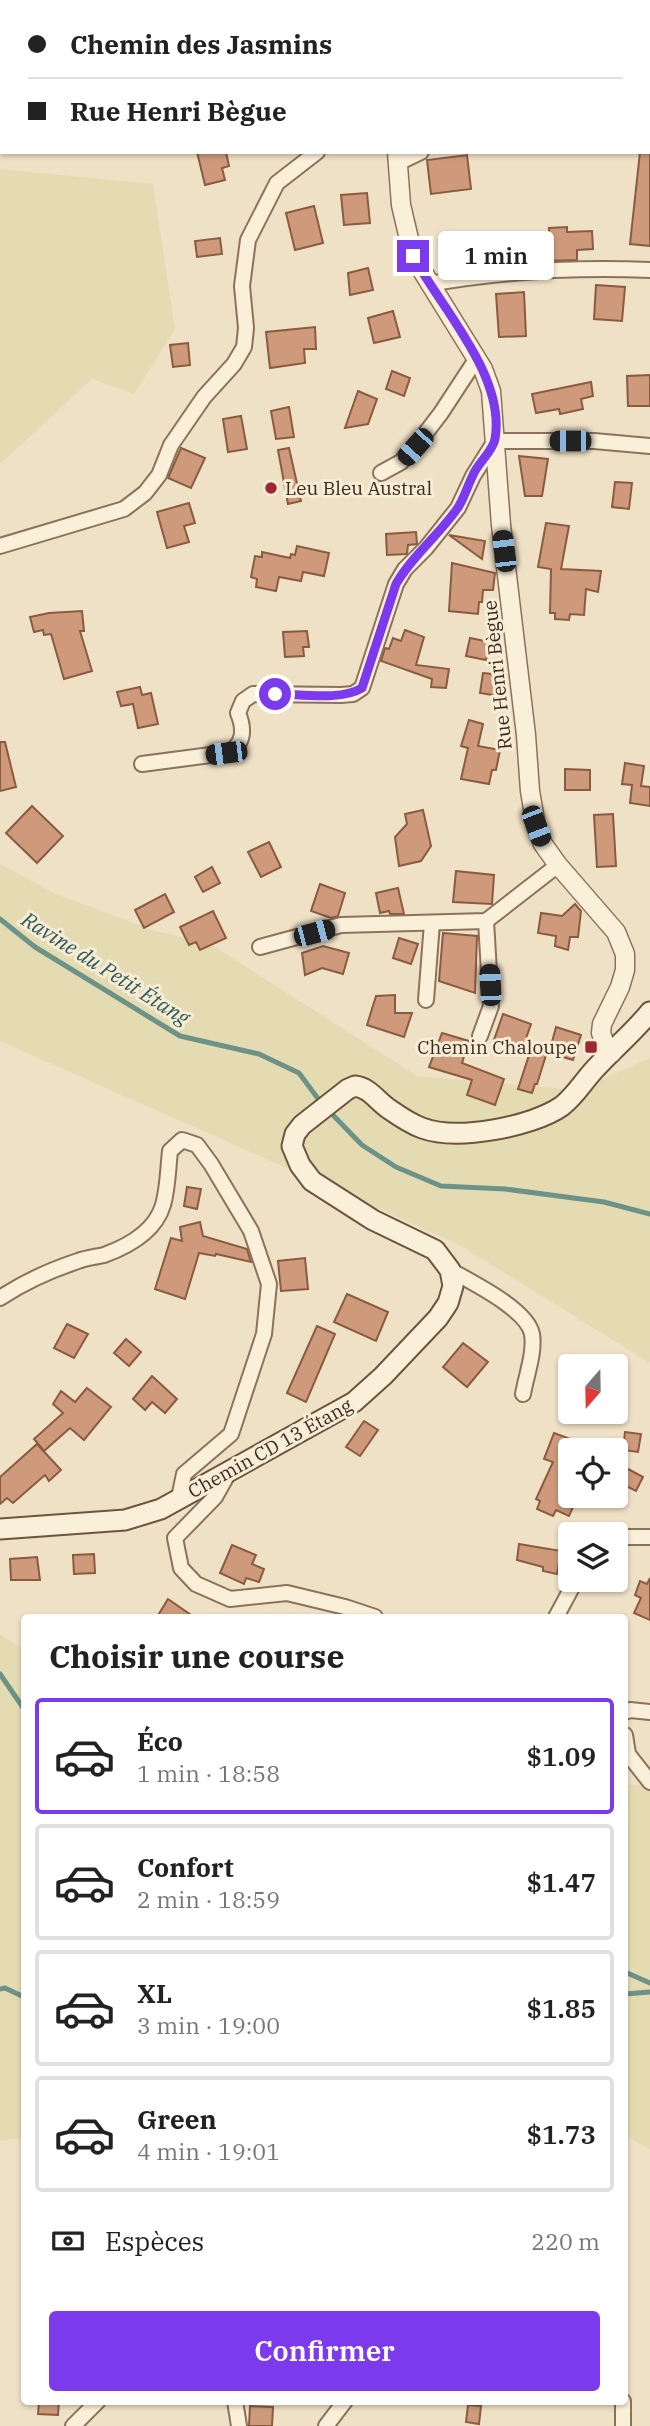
<!DOCTYPE html>
<html lang="fr">
<head>
<meta charset="utf-8">
<style>
	body { margin:0; font-family:"IBM Plex Serif",serif; background:#f6f6f6; color:#222; height:100vh; display:flex; flex-direction:column; font-size:26px; white-space:nowrap }
	* { box-sizing:border-box; margin:0 }
	p { font-size:23px; color:#767676 }
	.icon { flex:none; width:38px; height:38px; fill:none; stroke:currentColor; stroke-width:2; stroke-linecap:round; stroke-linejoin:round }
	.map { position:relative; flex:1; overflow:hidden }
	.side { position:absolute; left:21px; top:1614px; width:607px; height:791px; display:flex; flex-direction:column; background:#fff; border-radius:7px; box-shadow:0 2px 5px #0004 }
	.side>* { flex:none }
	.top-card { position:absolute; left:0px; top:0px; width:651px; height:154px; box-shadow:0 2px 5px #0004; display:grid; align-content:center; height:154px; padding:0 28px; background:#fff }
	.needle { width:46px; rotate:200deg }
	.controls { position:absolute; left:558px; top:1354px; display:grid; gap:14px }
	.controls a { display:grid; place-items:center; width:70px; height:70px; border-radius:7px; background:#fff; box-shadow:0 2px 5px #0004; font-size:35px }
	.end { position:absolute; width:32px; height:32px; margin:-16px; border:9px solid #7c3aed; background:#fff; box-shadow:0 0 0 4px #fff }
	.from { border-radius:50% }
	.bubble { position:absolute; height:49px; border-radius:7px; background:#fff; box-shadow:0 2px 5px #0004; font-size:23px; font-weight:600; line-height:49px; text-align:center }
	.car { position:absolute; width:21px; height:42px; margin:-21px -10px; border-radius:9px; box-shadow:0 0 5px 2px #0007; background:linear-gradient(#222 24%,#8ab4d8 0 40%,#222 0 76%,#8ab4d8 0 86%,#222 0) }
	.top-card b { display:flex; align-items:center; gap:24px; height:66px; font-size:26px }
	.top-card b+b { border-top:2px solid #e0e0e0 }
	.top-card i { width:18px; height:18px; background:#222 }
	ul { padding:0; list-style:none }
	li { display:flex; align-items:center; gap:21px; height:116px; margin:0 14px 10px; padding:0 14px; border:4px solid #e0e0e0; border-radius:7px }
	li div { flex:1 }
	li b { display:block; font-size:26px }
	li em { font-style:normal; font-weight:600 }
	li.selected { border-color:#7c3aed }
	li>.icon { width:63px; height:63px; stroke-width:1.5 }
	h2 { padding:0 28px; font-size:32px; line-height:84px }
	.pay { display:flex; align-items:center; gap:18px; height:77px; padding:0 28px; font-size:26px }
	.pay p { margin-inline-start:auto }
	.cta { display:flex; gap:14px; margin-top:auto; padding:14px 28px }
	.cta a { flex:1; height:80px; border-radius:7px; background:#7c3aed; color:#fff; font-size:28px; font-weight:600; line-height:80px; text-align:center }
	.map>svg:first-child { display:block }
	.farmland { fill:#e5dbb3 }
	.lines { fill:none; stroke-linecap:round; stroke-linejoin:round }
	.stream { stroke:#6d9287; stroke-width:5 }
	.building { fill:#ce9a7b; stroke:#8b5b40; stroke-width:2 }
	.minor-casing { stroke:#8b735b; stroke-width:18 }
	.tertiary-casing { stroke:#8b735b; stroke-width:21 }
	.secondary-casing { stroke:#6d543e; stroke-width:23 }
	.minor { stroke:#faefd9; stroke-width:14 }
	.tertiary { stroke:#faefd9; stroke-width:18 }
	.secondary { stroke:#faefd9; stroke-width:19 }
	.route { stroke:#7c3aed; stroke-width:9 }
	.poi-dot { fill:#9c292f; stroke:#f7ecd5; stroke-width:2.5 }
	.labels { text-anchor:middle; dominant-baseline:central; stroke-width:6; stroke-linejoin:round; paint-order:stroke }
	.poi-label { font-size:19px; fill:#3b2b1f; stroke:#f7ecd5; text-anchor:start }
	.street-label { font-size:19px; fill:#3b2b1f; stroke:#f7ecd5 }
	.water-label { font-size:21px; font-style:italic; fill:#2e5b56; stroke:#f7ecd5 }
</style>
</head>
<body>
<div class="map">
<svg width="650" height="2426" viewBox="0 0 650 2426">
	<rect width="100%" height="100%" fill="#efe1c6"/>
	<g class="farmland">
		<polygon points="0,169 153,184 175,329 134,394 92,379 0,464"/>
		<polygon points="0,864 56,894 155,931 209,943 417,1076 578,1090 650,1058 650,1363 458,1244 0,1041"/>
		<polygon points="0,1634 24,1650 24,2138 0,2141"/>
		<polygon points="625,1785 650,1786 650,2149 625,2136"/>
	</g>
	<g class="lines">
		<g class="stream">
			<polyline points="0,919 35,947 180,1036 259,1054 299,1073 322,1104"/>
			<polyline points="329,1111 362,1145 396,1167 441,1186 505,1189 604,1202 650,1214"/>
			<polyline points="0,1674 24,1709"/>
			<polyline points="625,1972 650,1983"/>
			<polyline points="0,1989 5,1988 24,1997"/>
			<polyline points="625,1994 650,1992"/>
		</g>
	</g>
	<g class="building">
		<polygon points="650,147 650,246 630,244 640,152 649,152"/>
		<polygon points="197,152 226,152 229,166 222,168 225,180 205,185"/>
		<polygon points="467,155 471,189 431,194 427,160"/>
		<polygon points="367,193 370,223 344,225 341,195"/>
		<polygon points="314,206 323,243 295,250 286,213"/>
		<polygon points="567,227 567,232 592,231 593,249 577,250 577,260 542,261 541,233 549,233 549,228"/>
		<polygon points="220,238 222,254 197,257 195,241"/>
		<polygon points="465,239 465,242 475,241 479,267 447,271 446,241"/>
		<polygon points="368,268 373,290 350,295 348,273"/>
		<polygon points="596,285 625,287 622,321 594,319"/>
		<polygon points="524,292 526,336 499,337 496,294"/>
		<polygon points="393,311 400,337 374,343 368,318"/>
		<polygon points="315,327 316,349 304,349 305,363 270,368 266,332"/>
		<polygon points="188,343 190,365 173,367 170,345"/>
		<polygon points="392,371 410,378 404,396 386,389"/>
		<polygon points="650,375 650,406 628,406 627,376"/>
		<polygon points="591,382 593,396 581,399 583,409 560,414 559,409 536,413 532,394"/>
		<polygon points="358,391 377,399 368,424 345,428"/>
		<polygon points="289,407 294,437 276,439 271,411"/>
		<polygon points="241,416 247,449 228,452 223,419"/>
		<polygon points="181,448 205,458 191,488 168,478"/>
		<polygon points="289,448 301,501 288,504 278,450"/>
		<polygon points="519,456 548,459 542,496 525,496"/>
		<polygon points="615,482 632,483 629,509 612,507"/>
		<polygon points="189,503 195,523 184,526 189,542 167,548 157,512"/>
		<polygon points="546,523 569,526 561,569 601,571 598,592 586,589 584,615 570,614 569,620 555,619 555,613 550,613 551,569 538,567"/>
		<polygon points="416,532 417,544 408,545 407,554 387,555 386,534"/>
		<polygon points="449,535 485,541 482,559"/>
		<polygon points="297,546 329,553 324,576 303,572 301,581 279,577 276,591 256,587 257,579 251,577 255,556 262,557 262,552 290,558 291,554 295,555"/>
		<polygon points="452,563 495,573 493,590 483,590 482,602 479,602 478,614 449,611"/>
		<polygon points="82,611 84,631 80,631 92,671 64,679 51,634 44,635 43,630 34,632 30,617 49,613"/>
		<polygon points="405,630 424,637 416,665 449,669 446,688 431,687 432,679 381,661 385,648 389,649 393,638 401,641"/>
		<polygon points="307,631 309,647 303,647 304,656 285,657 283,632"/>
		<polygon points="470,638 490,642 486,660 466,656"/>
		<polygon points="483,673 501,675 499,696 480,693"/>
		<polygon points="140,687 142,695 151,693 158,724 138,728 133,704 121,706 117,692"/>
		<polygon points="469,720 483,724 478,746 500,750 496,770 492,770 489,784 461,779 468,748 461,746"/>
		<polygon points="0,742 5,742 16,787 0,791"/>
		<polygon points="625,763 644,766 641,786 650,787 650,806 630,803 632,785 622,784"/>
		<polygon points="565,769 590,770 590,790 565,790"/>
		<polygon points="32,806 63,836 37,863 6,833"/>
		<polygon points="423,810 431,846 421,861 399,866 395,837 407,824 405,814"/>
		<polygon points="613,814 616,866 597,867 594,815"/>
		<polygon points="269,842 281,867 261,877 248,852"/>
		<polygon points="212,867 220,883 203,892 195,877"/>
		<polygon points="456,871 494,875 492,904 453,902"/>
		<polygon points="320,884 345,893 338,916 331,918 311,911"/>
		<polygon points="398,888 404,914 390,914 389,911 380,913 376,893"/>
		<polygon points="165,894 174,912 144,928 135,910"/>
		<polygon points="575,904 581,911 578,937 570,937 568,950 555,946 556,936 538,933 541,913 562,916"/>
		<polygon points="213,911 226,938 200,950 196,942 189,945 180,927"/>
		<polygon points="443,933 477,936 475,993 439,981"/>
		<polygon points="399,938 418,944 411,964 393,958"/>
		<polygon points="323,946 349,953 343,974 322,968 305,975 302,953"/>
		<polygon points="395,995 395,1013 412,1013 404,1037 367,1025 376,996"/>
		<polygon points="503,1014 531,1024 522,1050 494,1040"/>
		<polygon points="556,1027 581,1035 573,1060 549,1053"/>
		<polygon points="442,1033 469,1041 462,1063 504,1079 495,1105 467,1095 472,1080 429,1067"/>
		<polygon points="531,1049 547,1052 537,1084 535,1084 532,1093 518,1089"/>
		<polygon points="187,1187 201,1189 197,1209 184,1206"/>
		<polygon points="200,1222 203,1236 247,1249 251,1262 216,1254 215,1256 199,1253 185,1299 155,1289 171,1238 182,1241 180,1227"/>
		<polygon points="305,1258 308,1289 281,1291 278,1261"/>
		<polygon points="347,1294 388,1312 376,1341 334,1322"/>
		<polygon points="67,1324 88,1334 74,1358 54,1348"/>
		<polygon points="317,1326 335,1334 306,1402 287,1393"/>
		<polygon points="126,1339 141,1352 129,1366 114,1353"/>
		<polygon points="463,1343 488,1362 467,1387 443,1367"/>
		<polygon points="152,1376 177,1399 165,1413 152,1402 145,1410 133,1399"/>
		<polygon points="87,1388 111,1407 84,1440 70,1428 44,1451 34,1439 63,1413 53,1404 61,1391 75,1402"/>
		<polygon points="364,1421 378,1430 360,1456 346,1447"/>
		<polygon points="625,1432 641,1434 638,1452 623,1450"/>
		<polygon points="554,1433 576,1441 573,1451 570,1451 570,1458 563,1478 570,1481 570,1496 578,1496 569,1516 556,1510 553,1516 537,1509 540,1501 536,1499 553,1462 544,1459"/>
		<polygon points="37,1444 61,1470 49,1481 45,1475 13,1503 7,1498 0,1504 0,1477"/>
		<polygon points="628,1469 643,1477 636,1491 620,1483"/>
		<polygon points="519,1544 561,1551 557,1574 543,1571 543,1567 517,1560"/>
		<polygon points="232,1545 256,1555 252,1564 264,1569 259,1582 246,1578 244,1584 220,1573"/>
		<polygon points="94,1554 95,1573 74,1574 73,1555"/>
		<polygon points="37,1557 40,1580 11,1580 10,1559"/>
		<polygon points="650,1578 650,1620 634,1613 641,1598 635,1595 640,1581 647,1584"/>
		<polygon points="168,1599 194,1617 157,1617"/>
		<polygon points="39,2401 59,2401 58,2415 38,2414"/>
		<polygon points="468,2405 481,2406 479,2424 466,2422"/>
		<polygon points="250,2406 273,2407 272,2426 249,2426"/>
	</g>
	<g class="lines">
		<g class="minor-casing">
			<g id="minor">
				<polyline points="649,114 650,114"/>
				<polyline points="398,163 421,152"/>
				<path d="M429,284C502,271 576,267 650,270"/>
				<polyline points="381,473 401,462 415,447 441,413 477,358"/>
				<polyline points="0,546 124,509 145,493 159,475 171,445 204,397 234,364 244,347 246,328 242,286 248,240 277,183 317,152"/>
				<path d="M142,764L226,753C244,746 245,730 238,713L243,701L253,694L341,695L353,694L362,688L396,584L405,569L426,548L458,508L473,476L495,441H594L650,446"/>
				<polyline points="260,947 341,925 486,921 558,865"/>
				<polyline points="426,1000 432,923"/>
				<polyline points="480,1036 491,1006 486,921"/>
				<path d="M450,1270C471,1282 527,1309 532,1334C535,1353 526,1376 523,1394"/>
				<path d="M0,1298C24,1282 51,1270 78,1261C86,1258 95,1257 104,1255C129,1246 155,1232 163,1205C168,1188 168,1168 170,1151L182,1140L197,1145L211,1164L251,1231L269,1284L264,1334L231,1434L184,1474L179,1498"/>
				<polyline points="229,1472 215,1497 175,1538 181,1568 196,1584 230,1599 287,1593 345,1607 375,1617"/>
				<polyline points="616,1537 650,1537"/>
				<polyline points="556,1617 576,1580"/>
				<polyline points="625,1712 630,1710 650,1712"/>
				<polyline points="625,1735 628,1754 650,1782"/>
				<polyline points="235,2401 239,2426"/>
				<polyline points="623,2401 623,2426"/>
				<polyline points="73,2426 98,2401"/>
				<polyline points="326,2426 345,2401"/>
			</g>
		</g>
		<g class="tertiary-casing">
			<g id="tertiary">
				<polyline points="267,0 268,2"/>
				<polyline points="66,2 67,0"/>
				<polyline points="0,5 2,7"/>
				<polyline points="397,152 401,205 413,256 483,369 491,391 501,525 526,735 530,791 536,826 543,844 558,865 616,932 625,954 625,970 620,987 602,1024 601,1033 605,1044 612,1053"/>
			</g>
		</g>
		<g class="secondary-casing">
			<path id="secondary" d="M0,1529L125,1520L161,1509L354,1402L383,1376L438,1318L448,1303L453,1286L450,1270L435,1250L373,1220L312,1181L300,1165L292,1146L295,1134L302,1125L348,1089L355,1086C370,1088 377,1101 389,1109C399,1116 411,1124 422,1128C457,1141 532,1127 562,1106C575,1096 583,1082 594,1070C612,1050 633,1033 650,1012"/>
		</g>
		<use href="#minor" class="minor"/>
		<use href="#tertiary" class="tertiary"/>
		<use href="#secondary" class="secondary"/>
	</g>
	<g class="lines">
		<path class="route" d="M275,694C300,694 341,701 362,688L396,584C412,556 438,536 457,509C464,499 467,487 473,475C478,463 493,451 495,439C506,376 441,308 413,256"/>
	</g>
	<g class="poi-dot">
		<circle cx="271" cy="488" r="7"/>
		<rect x="584" y="1040" width="14" height="14" rx="3.5"/>
	</g>
	<g class="labels">
		<g class="poi-label">
			<text x="285" y="488">Leu Bleu Austral</text>
			<text x="577" y="1047" text-anchor="end">Chemin Chaloupe</text>
		</g>
		<g class="street-label">
			<text transform="translate(497 675) rotate(-96)">Rue Henri Bègue</text>
			<text transform="translate(270 1448) rotate(-29)">Chemin CD 13 Étang</text>
		</g>
		<g class="water-label">
			<text transform="translate(106 968) rotate(32)">Ravine du Petit Étang</text>
		</g>
	</g>
</svg>
<div class="controls">
<a><svg class="needle" viewBox="-14 -14 28 28"><path d="M0-13l5 13h-10z" fill="#e53935"/><path d="M0 13l5-13h-10z" fill="#767676"/></svg></a>
<a><svg class="icon" aria-label="locate" viewBox="0 0 24 24"><circle cx="12" cy="12" r="6"/><path d="M12 2v4M12 18v4M2 12h4M18 12h4"/></svg></a>
<a><svg class="icon" aria-label="layers" viewBox="0 0 24 24"><path d="M12 4l9 5-9 5-9-5zM3 14l9 5 9-5"/></svg></a>
</div>
<i class="end from" style="left:275px;top:694px"></i>
<i class="end" style="left:413px;top:256px"></i>
<div class="bubble" style="left:438px;top:231px;width:116px">1 min</div>
<i class="car" style="left:570px;top:441px;rotate:270deg"></i>
<i class="car" style="left:415px;top:447px;rotate:222deg"></i>
<i class="car" style="left:504px;top:551px;rotate:353deg"></i>
<i class="car" style="left:226px;top:753px;rotate:263deg"></i>
<i class="car" style="left:536px;top:826px;rotate:159deg"></i>
<i class="car" style="left:314px;top:933px;rotate:75deg"></i>
<i class="car" style="left:490px;top:985px;rotate:357deg"></i>
<div class="top-card">
<b><i class="from"></i>Chemin des Jasmins</b>
<b><i></i>Rue Henri Bègue</b>
</div>
<section class="side">
<h2>Choisir une course</h2>
<ul>
<li class="selected"><svg class="icon" aria-label="car" viewBox="0 0 24 24"><path d="M5 17H2v-5l4-1 3-4h7l3 4 3 1v5h-3M9 17h6M6 11h13"/><circle cx="7" cy="17" r="2"/><circle cx="17" cy="17" r="2"/></svg><div><b>Éco</b><p>1 min · 18:58</p></div><em>$1.09</em></li>
<li><svg class="icon" aria-label="car" viewBox="0 0 24 24"><path d="M5 17H2v-5l4-1 3-4h7l3 4 3 1v5h-3M9 17h6M6 11h13"/><circle cx="7" cy="17" r="2"/><circle cx="17" cy="17" r="2"/></svg><div><b>Confort</b><p>2 min · 18:59</p></div><em>$1.47</em></li>
<li><svg class="icon" aria-label="car" viewBox="0 0 24 24"><path d="M5 17H2v-5l4-1 3-4h7l3 4 3 1v5h-3M9 17h6M6 11h13"/><circle cx="7" cy="17" r="2"/><circle cx="17" cy="17" r="2"/></svg><div><b>XL</b><p>3 min · 19:00</p></div><em>$1.85</em></li>
<li><svg class="icon" aria-label="car" viewBox="0 0 24 24"><path d="M5 17H2v-5l4-1 3-4h7l3 4 3 1v5h-3M9 17h6M6 11h13"/><circle cx="7" cy="17" r="2"/><circle cx="17" cy="17" r="2"/></svg><div><b>Green</b><p>4 min · 19:01</p></div><em>$1.73</em></li>
</ul>
<div class="pay"><svg class="icon" aria-label="cash" viewBox="0 0 24 24"><path d="M3 7h18v10H3z"/><circle cx="12" cy="12" r="2"/></svg>Espèces<p>220 m</p></div>
<div class="cta"><a>Confirmer</a></div>
</section>
</div>
</body>
</html>
